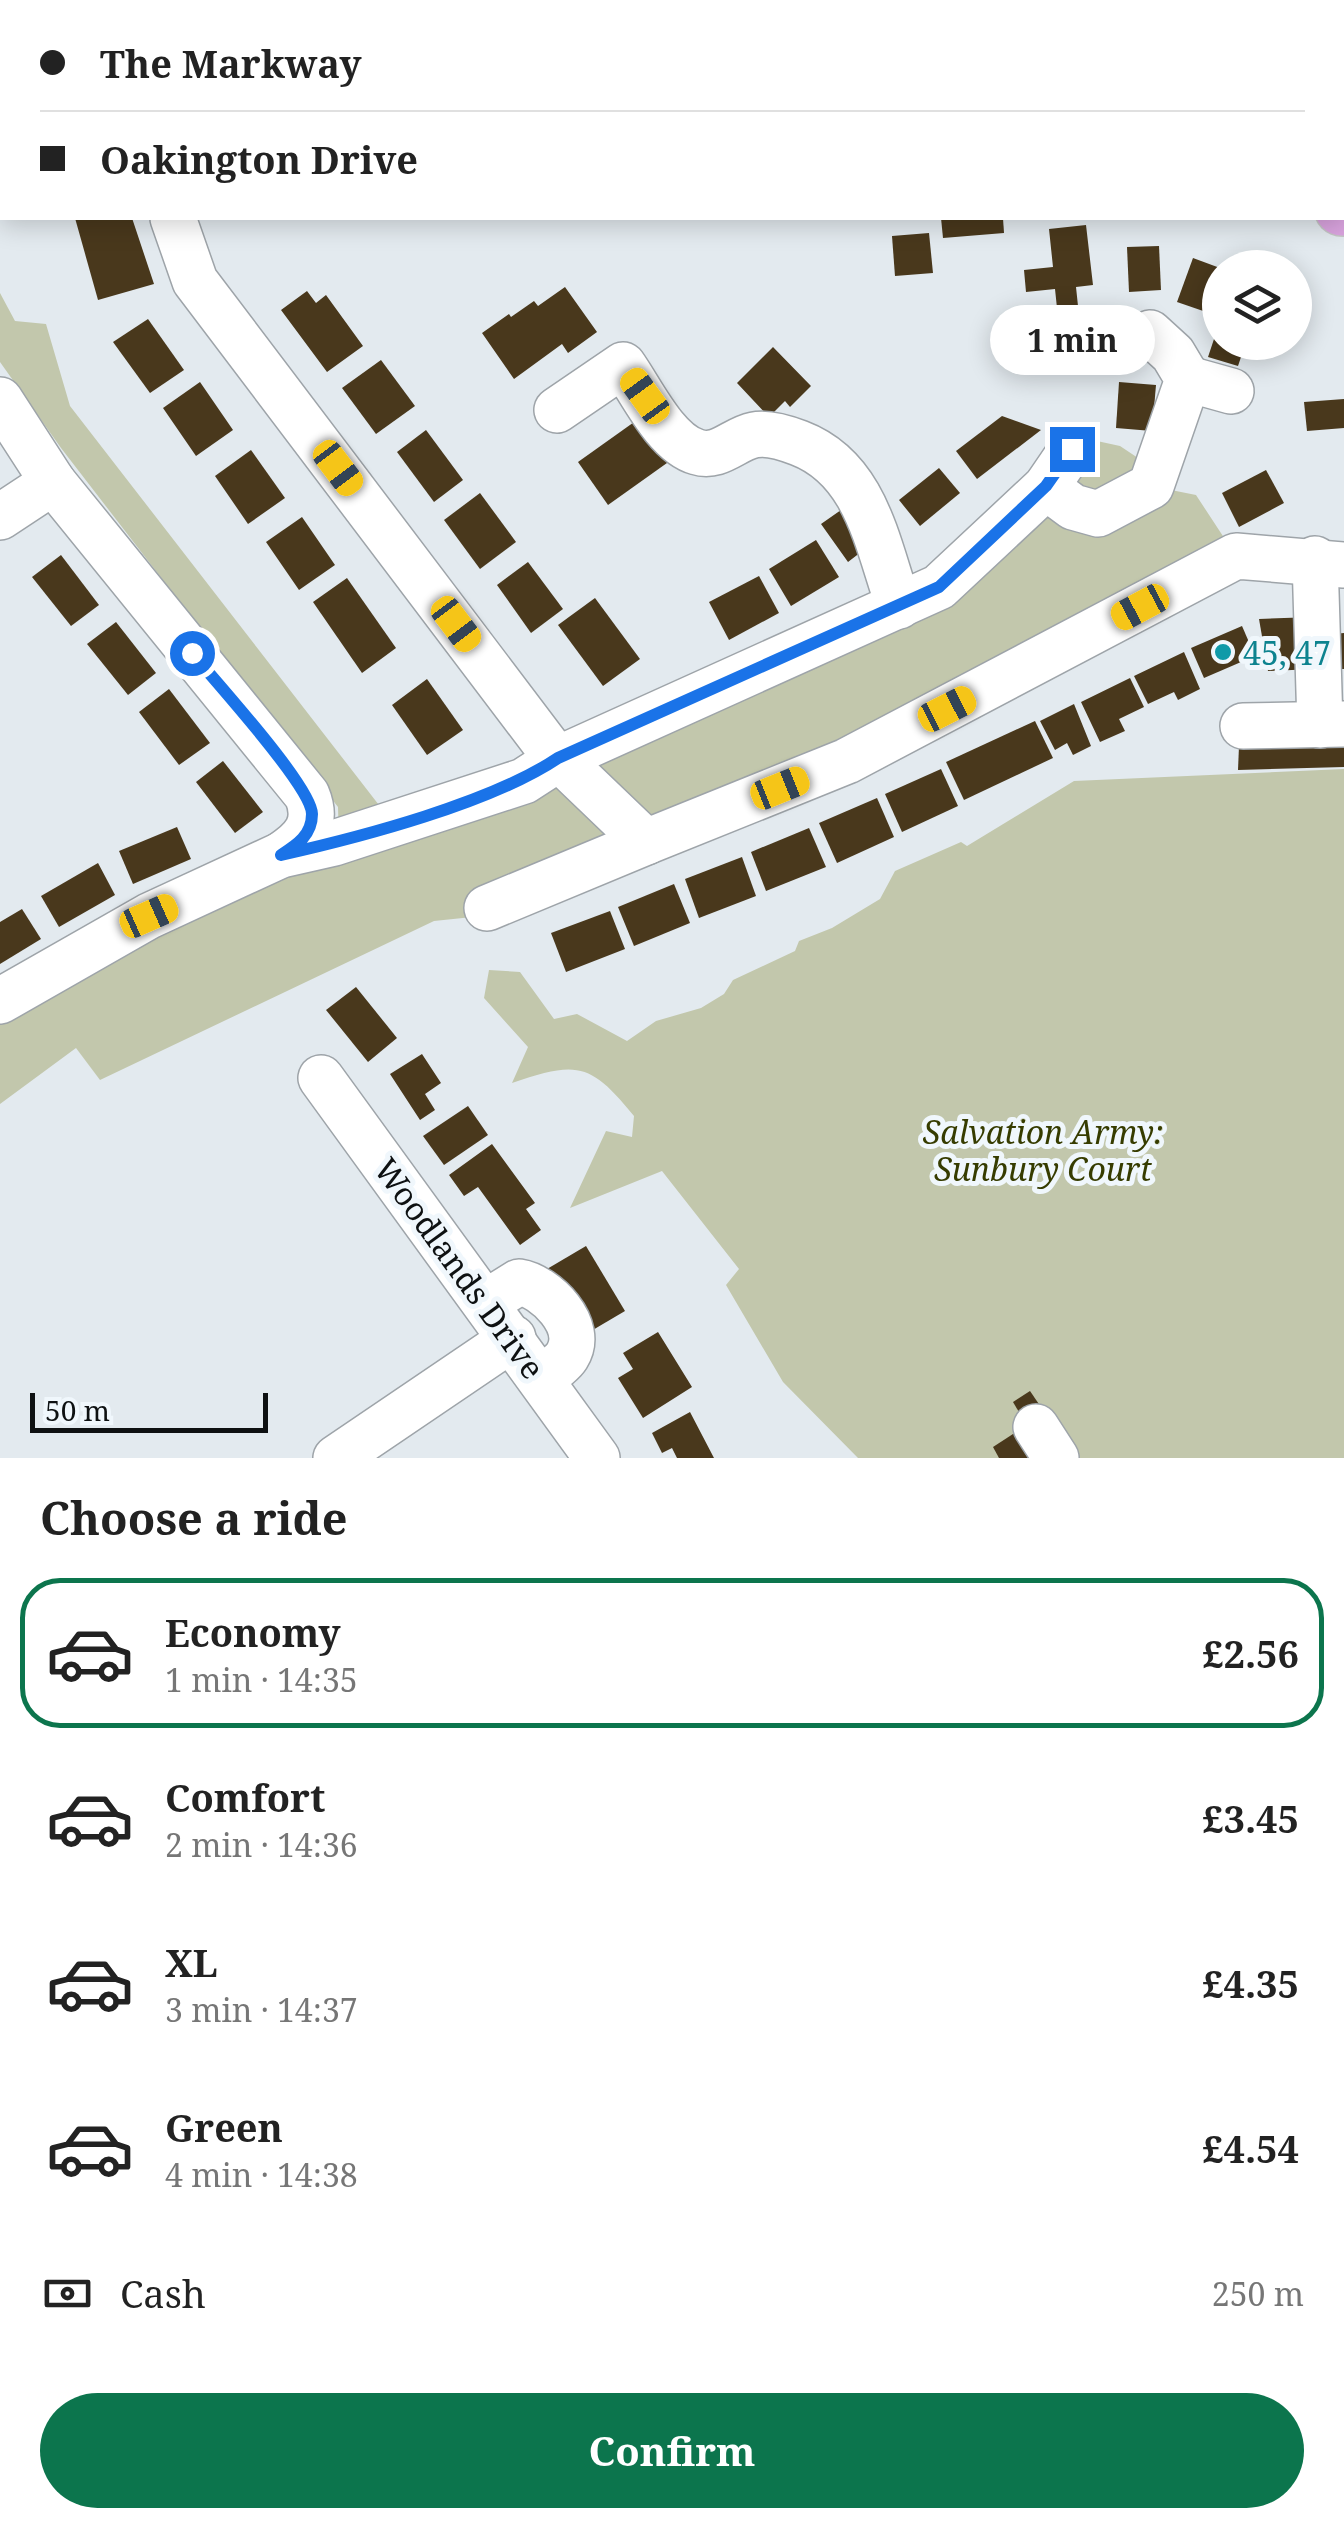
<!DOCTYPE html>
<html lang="en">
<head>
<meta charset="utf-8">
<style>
	body { margin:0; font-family:"Noto Serif",serif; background:#f6f6f6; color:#222; height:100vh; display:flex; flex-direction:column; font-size:38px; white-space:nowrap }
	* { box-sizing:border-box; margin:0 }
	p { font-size:32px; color:#767676 }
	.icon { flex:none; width:55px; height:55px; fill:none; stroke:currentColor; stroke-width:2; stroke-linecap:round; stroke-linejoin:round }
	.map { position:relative; height:1458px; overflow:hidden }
	.sheet { display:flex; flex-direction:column; background:#fff; flex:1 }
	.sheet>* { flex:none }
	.guide { position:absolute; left:0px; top:0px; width:1345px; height:220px; box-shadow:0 5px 25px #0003; display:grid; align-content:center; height:220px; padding:0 40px; background:#fff }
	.tools { position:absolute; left:1202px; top:250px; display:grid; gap:20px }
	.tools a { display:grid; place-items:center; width:110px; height:110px; border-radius:50%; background:#fff; box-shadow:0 5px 25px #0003; font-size:50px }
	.scale { position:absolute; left:30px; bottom:25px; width:238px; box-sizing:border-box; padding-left:10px; border:5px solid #0e1112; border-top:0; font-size:28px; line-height:35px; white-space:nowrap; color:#0e1112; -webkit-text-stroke:8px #f0f7fc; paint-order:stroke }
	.end { position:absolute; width:45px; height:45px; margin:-22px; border:12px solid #1a73e8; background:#fff; box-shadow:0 0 0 5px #fff }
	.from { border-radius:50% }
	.bubble { position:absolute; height:70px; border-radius:35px; background:#fff; box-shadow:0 5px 25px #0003; font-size:32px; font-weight:700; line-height:70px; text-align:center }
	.car { position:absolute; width:30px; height:60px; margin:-30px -15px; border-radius:12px; box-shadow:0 0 8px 2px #0007; background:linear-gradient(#f5c518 24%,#345 0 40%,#f5c518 0 76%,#345 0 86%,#f5c518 0) }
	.guide b { display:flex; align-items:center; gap:35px; height:95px; font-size:38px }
	.guide b+b { border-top:2px solid #e0e0e0 }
	.guide i { width:25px; height:25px; background:#222 }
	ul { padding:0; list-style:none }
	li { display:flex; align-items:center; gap:30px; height:150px; margin:0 20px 15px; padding:0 20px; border:5px solid transparent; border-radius:40px }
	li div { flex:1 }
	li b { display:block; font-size:38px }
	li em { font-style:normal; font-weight:700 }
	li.current { border-color:#0c754d }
	li>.icon { width:90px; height:90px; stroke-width:1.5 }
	h2 { padding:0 40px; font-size:45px; line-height:120px }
	.pay { display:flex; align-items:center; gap:25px; height:110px; padding:0 40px; font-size:38px }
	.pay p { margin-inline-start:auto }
	.cta { display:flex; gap:20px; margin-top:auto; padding:20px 40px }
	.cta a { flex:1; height:115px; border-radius:60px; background:#0c754d; color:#fff; font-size:40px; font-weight:700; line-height:115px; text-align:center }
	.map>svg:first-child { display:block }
	.green { fill:#c2c7ac }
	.building { fill:#49381c }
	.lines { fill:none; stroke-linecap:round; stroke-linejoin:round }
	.minor-casing { stroke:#9ea4a9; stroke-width:48 }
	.highway-casing { stroke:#c5c6c6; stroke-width:58 }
	.minor { stroke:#fff; stroke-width:45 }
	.highway { stroke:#daa4df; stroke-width:55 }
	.route { stroke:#1a73e8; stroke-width:12 }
	.culture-dot { fill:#0f9aa8; stroke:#f0f7fc; stroke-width:4 }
	.labels { text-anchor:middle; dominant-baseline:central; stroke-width:10; stroke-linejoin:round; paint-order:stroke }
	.culture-label { font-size:32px; fill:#0d838f; stroke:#f0f7fc; text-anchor:start }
	.park-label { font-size:32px; font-style:italic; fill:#363c00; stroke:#f0f7fc }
	.street-label { font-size:32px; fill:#0e1112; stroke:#f0f7fc }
</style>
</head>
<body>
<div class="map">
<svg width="1344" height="1458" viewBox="0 0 1344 1458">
	<rect width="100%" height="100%" fill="#e3eaef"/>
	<g class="green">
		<polygon points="257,0 441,0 245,2"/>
		<polygon points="587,0 1344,0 1344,208 1342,2"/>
		<polygon points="0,293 15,321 46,324 70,406 382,809 550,750 899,606 1046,487 1073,507 1151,486 1196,495 1236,556 482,916 434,921 100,1080 76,1048 0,1104 0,1001 339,841 338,807 61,448 0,362"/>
		<polygon points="1097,441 1120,446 1150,466 1122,491 1079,490 1073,472"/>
		<path d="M1344,769V1458H858L783,1382L726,1285L739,1269L662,1171L570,1208L606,1131L632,1137L634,1116C590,1062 577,1061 512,1083L528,1047L484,998L489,970L520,972L554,1019L577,1014L627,1041L656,1021L701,1008L724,994L733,980L795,951L799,941L832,928L880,899L895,871L961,842L967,846L1074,781Z"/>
	</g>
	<g class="building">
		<polygon points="75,218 132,218 154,284 98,300"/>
		<polygon points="941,218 1003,218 1004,233 943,238"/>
		<polygon points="1086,225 1093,285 1076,287 1078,306 1057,308 1055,289 1026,292 1024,270 1053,267 1049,229"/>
		<polygon points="929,233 933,273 895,276 892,236"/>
		<polygon points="1159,246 1161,290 1129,292 1127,247"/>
		<polygon points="1193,258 1220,268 1220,284 1209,313 1177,302"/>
		<polygon points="565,287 597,332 568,353 562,344 514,379 482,333 509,314 511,317 534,301 538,306"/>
		<polygon points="307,291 316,303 326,295 363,346 327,372 281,310"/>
		<polygon points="148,319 184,370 150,393 113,342"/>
		<polygon points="1219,324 1220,342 1246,342 1238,366 1208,357"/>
		<polygon points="773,347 811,386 790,407 785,401 769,417 737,383"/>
		<polygon points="381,360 415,406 376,434 342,388"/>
		<polygon points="200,382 233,430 196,456 163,408"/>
		<polygon points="1119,382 1156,385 1152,431 1116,428"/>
		<polygon points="1344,399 1344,428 1307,431 1304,402"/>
		<polygon points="644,415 674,458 608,505 578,462"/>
		<polygon points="1002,416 1041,430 977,479 956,451"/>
		<polygon points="426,430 463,480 434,502 397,452"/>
		<polygon points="251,450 285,498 248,524 215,476"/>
		<polygon points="939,468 960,493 920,526 899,500"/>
		<polygon points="1266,470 1284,503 1239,527 1222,493"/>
		<polygon points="480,493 516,542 480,569 444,520"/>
		<polygon points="841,510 859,536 853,540 861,552 848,562 821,524"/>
		<polygon points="302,517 335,565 299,590 266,542"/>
		<polygon points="816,540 839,577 791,606 769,569"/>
		<polygon points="61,555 99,605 71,626 32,577"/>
		<polygon points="528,562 563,609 531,633 497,585"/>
		<polygon points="759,576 779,613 729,640 709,602"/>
		<polygon points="347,578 396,648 362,673 313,602"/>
		<polygon points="595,598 640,659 603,686 558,625"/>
		<polygon points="1313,617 1314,669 1268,671 1259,619"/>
		<polygon points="116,622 156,673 128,695 87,644"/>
		<polygon points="1242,626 1255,656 1204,678 1191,648"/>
		<polygon points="1344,633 1344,669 1334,669 1333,634"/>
		<polygon points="1184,652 1200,689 1178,700 1174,692 1148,704 1134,676"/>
		<polygon points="1130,678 1144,707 1119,719 1125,731 1100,742 1081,702"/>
		<polygon points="427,679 463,730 427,755 392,705"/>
		<polygon points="169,689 210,743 179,765 139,712"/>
		<polygon points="1074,704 1091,746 1073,755 1067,743 1055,750 1040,721"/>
		<polygon points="1035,721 1053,758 964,800 946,762"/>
		<polygon points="1344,742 1344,767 1238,770 1239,746"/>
		<polygon points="223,761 263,812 235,833 196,782"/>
		<polygon points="941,769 958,806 902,832 885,794"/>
		<polygon points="877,798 894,837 837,863 819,823"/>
		<polygon points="177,827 191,859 133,884 119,851"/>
		<polygon points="809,828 826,867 766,891 751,852"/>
		<polygon points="742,857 756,896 699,918 685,879"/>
		<polygon points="98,863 115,895 59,927 41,896"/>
		<polygon points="674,884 690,923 634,946 618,907"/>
		<polygon points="22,909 41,939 0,964 0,922"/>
		<polygon points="610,911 625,949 566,972 551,933"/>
		<polygon points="356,987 397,1038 368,1062 326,1010"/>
		<polygon points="422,1054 441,1083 425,1094 435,1110 420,1120 390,1074"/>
		<polygon points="468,1106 488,1135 444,1165 423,1136"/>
		<polygon points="492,1144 535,1203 526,1209 541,1230 520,1245 478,1187 464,1196 449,1175"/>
		<polygon points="586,1246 625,1311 586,1334 547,1269"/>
		<polygon points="658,1332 692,1387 643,1418 618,1378 633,1369 623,1353"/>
		<polygon points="1030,1391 1045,1413 1026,1424 1013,1402"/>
		<polygon points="690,1412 714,1458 677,1458 672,1448 662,1453 652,1433"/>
		<polygon points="1024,1427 1043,1458 999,1458 993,1447"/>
	</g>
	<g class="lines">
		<g class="minor-casing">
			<g id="minor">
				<polyline points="870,0 883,2"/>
				<polyline points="1342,46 1344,46"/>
				<polyline points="173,218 195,281 550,750 646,842 847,761 1236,556 1344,565"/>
				<polyline points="1188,379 1231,391"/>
				<path d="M0,400L53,482L307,795C319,824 304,840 281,855"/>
				<path d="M557,410L623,365C641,390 665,443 697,452C719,459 734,439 754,435C768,432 786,438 799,443C867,469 877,545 899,606"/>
				<polyline points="1046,487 1073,507 1098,514 1151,486 1188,379 1173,354 1150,333"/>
				<polyline points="0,517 53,482"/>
				<polyline points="1315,559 1320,725"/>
				<polyline points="1243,726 1343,724"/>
				<polyline points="487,908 646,842"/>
				<polyline points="0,1001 149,916 281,855 334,843 524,781 558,759 939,587 1046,487 1072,449"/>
				<polyline points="321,1078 597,1458"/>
				<path d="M485,1303L519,1282C545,1286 586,1326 567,1356C562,1364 549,1372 541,1378"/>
				<polyline points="1036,1427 1056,1458"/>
				<polyline points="336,1458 513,1338"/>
			</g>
		</g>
		<g class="highway-casing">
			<g id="highway">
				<polyline points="0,132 2,132"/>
				<polyline points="1342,208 1344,208"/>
			</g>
		</g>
		<use href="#minor" class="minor"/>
		<use href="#highway" class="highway"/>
	</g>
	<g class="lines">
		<path class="route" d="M192,653C214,680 312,787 312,814C312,835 297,845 281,855C361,837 491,803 558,758L939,587L1046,486L1072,449"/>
	</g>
	<circle class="culture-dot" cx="1223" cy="652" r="10"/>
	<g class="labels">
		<g class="culture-label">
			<text x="1243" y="652">45, 47</text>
		</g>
		<g class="park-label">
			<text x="1043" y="1131">Salvation Army:<tspan x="1043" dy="37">Sunbury Court</tspan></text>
		</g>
		<g class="street-label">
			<text transform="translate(460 1268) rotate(54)">Woodlands Drive</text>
		</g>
	</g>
</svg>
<div class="tools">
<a><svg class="icon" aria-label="layers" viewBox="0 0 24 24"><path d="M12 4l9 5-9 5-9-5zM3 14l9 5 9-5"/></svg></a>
</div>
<div class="scale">50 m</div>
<i class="end from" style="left:192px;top:653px"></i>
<i class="end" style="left:1072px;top:449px"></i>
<div class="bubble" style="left:990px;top:305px;width:165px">1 min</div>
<i class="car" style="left:645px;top:396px;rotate:324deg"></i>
<i class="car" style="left:338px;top:468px;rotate:143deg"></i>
<i class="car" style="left:1140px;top:607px;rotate:242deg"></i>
<i class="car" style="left:456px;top:624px;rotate:143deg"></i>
<i class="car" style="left:947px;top:709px;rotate:63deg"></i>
<i class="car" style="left:780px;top:788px;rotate:68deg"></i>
<i class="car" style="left:149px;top:916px;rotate:66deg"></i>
<div class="guide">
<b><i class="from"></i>The Markway</b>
<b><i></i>Oakington Drive</b>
</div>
</div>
<section class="sheet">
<h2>Choose a ride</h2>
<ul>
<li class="current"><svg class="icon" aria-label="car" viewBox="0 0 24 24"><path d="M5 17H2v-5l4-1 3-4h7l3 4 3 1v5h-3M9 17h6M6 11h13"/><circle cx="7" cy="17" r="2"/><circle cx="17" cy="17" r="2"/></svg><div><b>Economy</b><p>1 min · 14:35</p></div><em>£2.56</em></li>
<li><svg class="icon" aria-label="car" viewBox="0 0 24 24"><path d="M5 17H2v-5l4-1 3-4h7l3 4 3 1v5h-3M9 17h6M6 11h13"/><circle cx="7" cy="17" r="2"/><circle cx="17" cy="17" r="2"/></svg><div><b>Comfort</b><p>2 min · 14:36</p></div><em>£3.45</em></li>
<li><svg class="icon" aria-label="car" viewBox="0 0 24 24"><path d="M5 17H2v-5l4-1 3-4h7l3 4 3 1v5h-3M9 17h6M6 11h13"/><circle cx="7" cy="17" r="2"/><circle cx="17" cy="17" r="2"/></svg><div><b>XL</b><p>3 min · 14:37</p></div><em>£4.35</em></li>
<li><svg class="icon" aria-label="car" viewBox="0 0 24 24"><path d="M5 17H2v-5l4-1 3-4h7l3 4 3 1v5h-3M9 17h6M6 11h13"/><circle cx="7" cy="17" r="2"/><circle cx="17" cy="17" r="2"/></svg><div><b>Green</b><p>4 min · 14:38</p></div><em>£4.54</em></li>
</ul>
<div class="pay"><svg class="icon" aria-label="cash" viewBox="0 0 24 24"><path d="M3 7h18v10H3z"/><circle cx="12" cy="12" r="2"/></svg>Cash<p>250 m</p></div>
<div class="cta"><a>Confirm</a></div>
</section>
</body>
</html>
